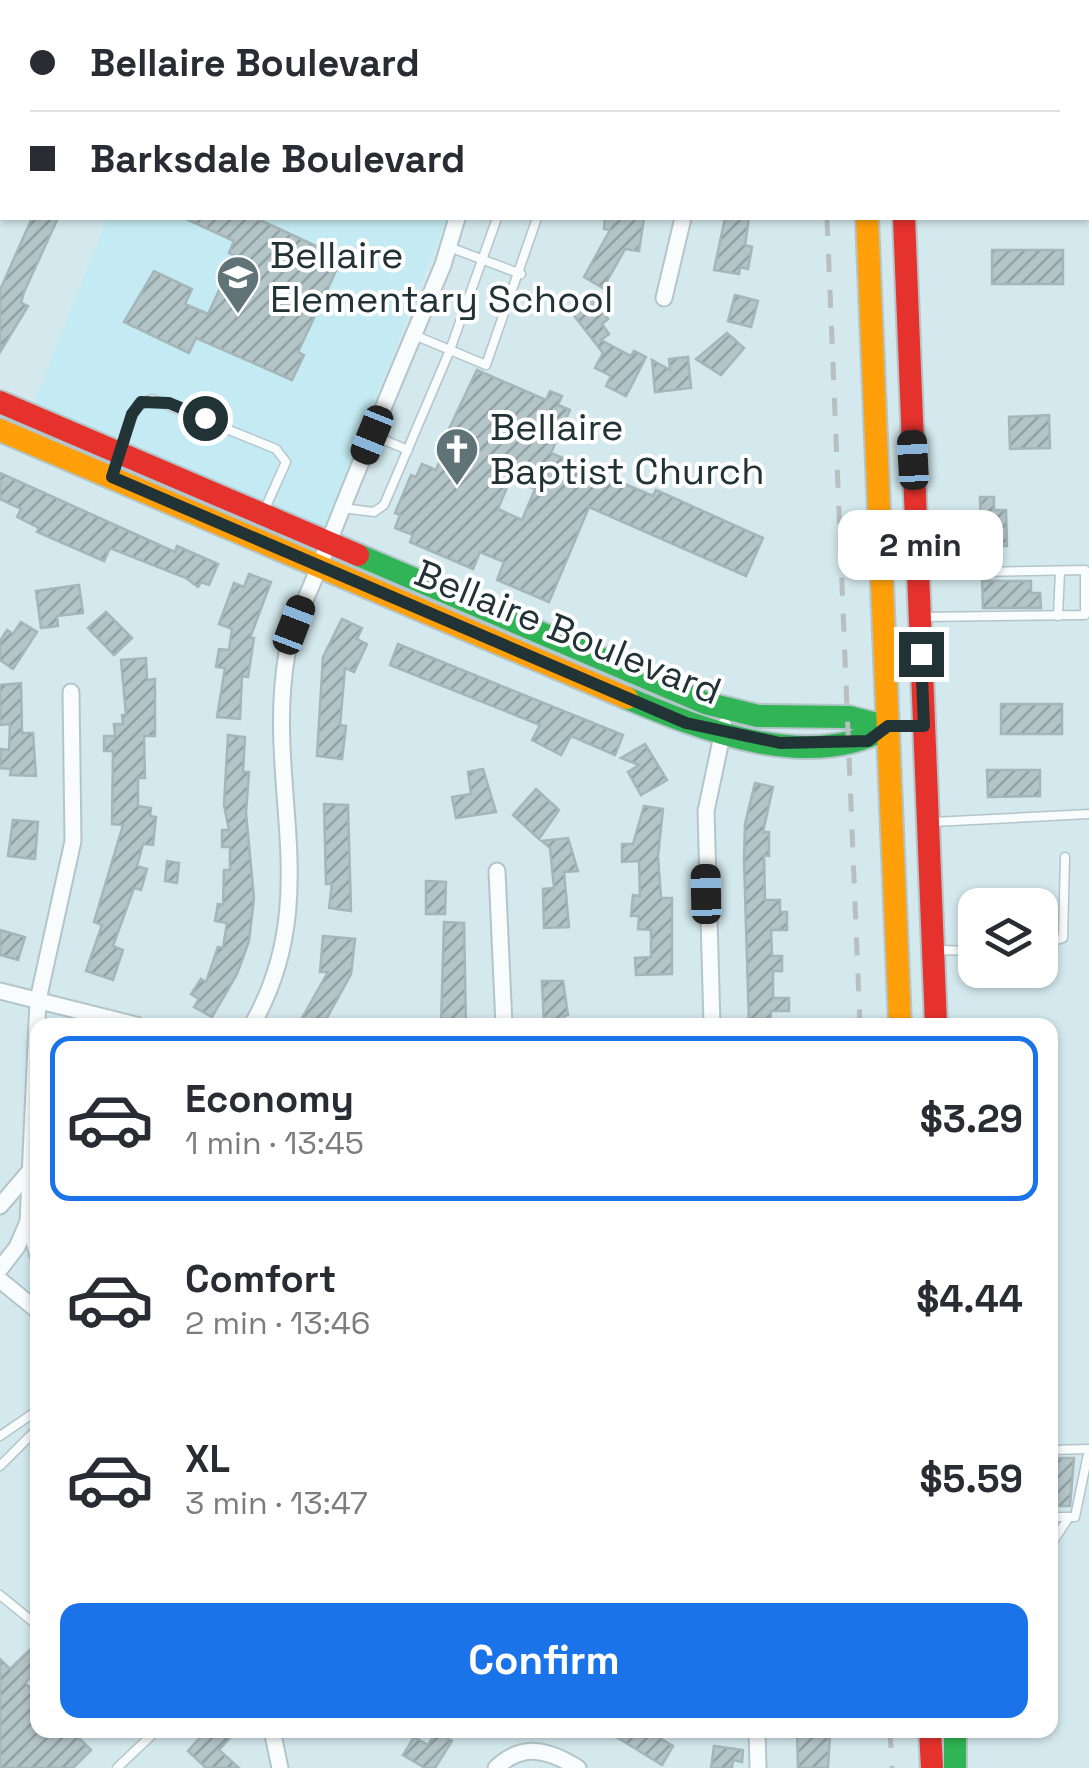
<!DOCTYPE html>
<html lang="en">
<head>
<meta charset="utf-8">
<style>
	body { margin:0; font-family:"Space Grotesk",sans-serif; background:#f2f2f3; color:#2b2b33; height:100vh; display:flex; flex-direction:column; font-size:38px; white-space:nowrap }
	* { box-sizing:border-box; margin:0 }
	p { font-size:32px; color:#7c7c81 }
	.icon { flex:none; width:55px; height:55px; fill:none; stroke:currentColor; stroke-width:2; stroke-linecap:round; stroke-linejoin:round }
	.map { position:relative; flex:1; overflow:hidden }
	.sheet { position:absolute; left:30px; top:1018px; width:1028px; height:720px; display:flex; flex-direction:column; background:#fff; border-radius:20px; box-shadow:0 2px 8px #0004 }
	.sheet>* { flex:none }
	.guide { position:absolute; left:0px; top:0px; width:1090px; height:220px; box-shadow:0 2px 8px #0004; display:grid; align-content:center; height:220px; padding:0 30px; background:#fff }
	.fabs { position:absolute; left:958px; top:888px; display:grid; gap:20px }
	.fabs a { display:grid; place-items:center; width:100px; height:100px; border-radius:20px; background:#fff; box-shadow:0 2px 8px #0004; font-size:50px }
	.end { position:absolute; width:45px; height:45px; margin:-22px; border:12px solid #223336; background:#fff; box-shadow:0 0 0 5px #fff }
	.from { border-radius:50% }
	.bubble { position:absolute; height:70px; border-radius:20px; background:#fff; box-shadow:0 2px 8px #0004; font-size:32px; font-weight:600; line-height:70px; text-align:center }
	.car { position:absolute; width:30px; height:60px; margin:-30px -15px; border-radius:12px; box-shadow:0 0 8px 2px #0007; background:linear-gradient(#222 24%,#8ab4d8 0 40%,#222 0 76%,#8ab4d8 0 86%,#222 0) }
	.guide b { display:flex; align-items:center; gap:35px; height:95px; font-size:38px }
	.guide b+b { border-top:2px solid #e1e1e2 }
	.guide i { width:25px; height:25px; background:#2b2b33 }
	ul { padding:18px 0 0; list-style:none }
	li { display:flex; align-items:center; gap:30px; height:165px; margin:0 20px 15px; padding:0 10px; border:5px solid transparent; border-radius:20px }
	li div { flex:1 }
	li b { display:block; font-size:38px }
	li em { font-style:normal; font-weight:600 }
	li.on { border-color:#1a73e8 }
	li>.icon { width:90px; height:90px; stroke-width:1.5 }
	.button { display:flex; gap:20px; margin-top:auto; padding:20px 30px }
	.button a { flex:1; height:115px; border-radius:20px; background:#1a73e8; color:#fff; font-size:40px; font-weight:600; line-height:115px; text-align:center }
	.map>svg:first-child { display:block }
	.built { fill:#c4ebf3 }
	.building { fill:url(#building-hatch); stroke:#a4b6b8; stroke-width:2.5; fill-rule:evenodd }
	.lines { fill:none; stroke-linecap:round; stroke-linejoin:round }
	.lane-casing { stroke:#b4c5c9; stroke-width:11 }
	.street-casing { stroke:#b4c5c9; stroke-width:19 }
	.fast-casing { stroke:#b4c5c9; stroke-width:26 }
	.slow-casing { stroke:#b4c5c9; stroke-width:26 }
	.jam-casing { stroke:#b4c5c9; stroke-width:26 }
	.lane { stroke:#f8fcfc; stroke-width:8 }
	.street { stroke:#f8fcfc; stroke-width:15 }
	.fast { stroke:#30b455; stroke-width:22 }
	.slow { stroke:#ff9f0a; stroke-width:22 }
	.jam { stroke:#e5322d; stroke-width:22 }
	.rail { stroke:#b9bec0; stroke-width:5; stroke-dasharray:18 18; stroke-linecap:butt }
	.route { stroke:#223336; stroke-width:12 }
	.labels { text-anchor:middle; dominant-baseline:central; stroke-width:8; stroke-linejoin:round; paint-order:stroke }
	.poi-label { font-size:38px; fill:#223336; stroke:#fff; text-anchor:start }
	.street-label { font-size:38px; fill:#223336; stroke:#fff }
</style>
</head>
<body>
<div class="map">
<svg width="1089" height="1768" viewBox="0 0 1089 1768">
	<defs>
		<pattern id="building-hatch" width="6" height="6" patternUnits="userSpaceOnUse" patternTransform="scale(2.5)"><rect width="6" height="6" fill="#b4c5c8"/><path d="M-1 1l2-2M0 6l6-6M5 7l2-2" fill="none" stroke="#92a1a3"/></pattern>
	</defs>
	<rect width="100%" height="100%" fill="#d3e9ee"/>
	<g class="built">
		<polygon points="193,0 533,0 192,2"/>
		<polygon points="107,218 447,218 320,537 30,413"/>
	</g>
	<g class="building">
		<polygon points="32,218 58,218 24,292 21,303 28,306 0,352 0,290"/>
		<polygon points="184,218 256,218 342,258 298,352 304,355 292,380 196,338 189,353 124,322 154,271 192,289 185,304 208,314 235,256 229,253 234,241"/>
		<polygon points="605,218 644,218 639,251 625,249 603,288 584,277 610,230 604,229"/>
		<polygon points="725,218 749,218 745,245 752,247 748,269 740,267 739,274 714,270"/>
		<rect x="992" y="250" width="71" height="34"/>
		<polygon points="735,295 758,301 751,327 728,321"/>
		<polygon points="592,298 608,319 602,324 609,334 601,340 631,356 634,351 646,357 626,396 606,386 611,376 595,368 603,353 572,313"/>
		<polygon points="727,333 744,348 721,375 696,359"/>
		<polygon points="688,357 691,388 655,392 652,360 670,370 669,359"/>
		<path d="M477,370L546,400L550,391L562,396L558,405L570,410L551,453L653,496L656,490L763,538L746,576L589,507L549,602L497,580L504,562L480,552L473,569L410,542L413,535L395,528L400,515L395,513L411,475L416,477L422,464L436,470L452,432L449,429ZM511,478L535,489L522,520L498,509Z"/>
		<polygon points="1049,415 1050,448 1010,449 1009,417"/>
		<polygon points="0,473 175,552 177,546 218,564 209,585 201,582 198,587 186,578 110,548 104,561 37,532 39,528 17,517 21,509 0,499"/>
		<polygon points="980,497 994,497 994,510 1006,510 1007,546 981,546"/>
		<polygon points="249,574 271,582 250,638 254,638 248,677 242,676 240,719 217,717 225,668 216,667 219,649 229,650 232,629 219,624 234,583 244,587"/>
		<polygon points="982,581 1031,581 1031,593 1040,593 1041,608 983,608"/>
		<polygon points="79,585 83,613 57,616 58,626 41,628 36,591"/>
		<polygon points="106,612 132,638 114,655 88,628"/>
		<polygon points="342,619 362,628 357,639 367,644 354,672 345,668 340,725 346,726 342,759 317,756 323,657"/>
		<polygon points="21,622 37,632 13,669 0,660 0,641 7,630 13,634"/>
		<polygon points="398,644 623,735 615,755 571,736 561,755 532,740 540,725 390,665"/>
		<polygon points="146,658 147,680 155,679 155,736 144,736 145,778 138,778 138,806 151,808 150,816 156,817 153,845 143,844 137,866 147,869 141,890 134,888 113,946 123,950 113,980 86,971 102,925 94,922 123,825 112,824 113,751 104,751 104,736 115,736 114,724 123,724 122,715 126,715 121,660"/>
		<polygon points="21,683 22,733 33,733 36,776 10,775 11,769 0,768 1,749 9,750 10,724 0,725 0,685"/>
		<rect x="1001" y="704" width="61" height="30"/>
		<polygon points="228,735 245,737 243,772 249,772 246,813 254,898 249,941 237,974 212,1017 194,1007 199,999 191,994 201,979 206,982 218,947 223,948 227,923 215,921 218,904 223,905 224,870 230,870 230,847 222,847 222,830 229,830 224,805"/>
		<polygon points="645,744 667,780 641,795 628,772 639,765 621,758"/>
		<polygon points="483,769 496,812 456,818 452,797 471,794 468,772"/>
		<polygon points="987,770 1040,770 1040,796 988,797"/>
		<polygon points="755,783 773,787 763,832 769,832 769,856 764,855 765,900 780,900 780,912 787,912 787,930 771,930 772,956 782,956 782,971 773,971 773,998 789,998 789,1011 771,1011 770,1025 749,1025 744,859 745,824"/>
		<polygon points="536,789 559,810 539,839 513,815"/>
		<polygon points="324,804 348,805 351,911 329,908 332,884 326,884"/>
		<polygon points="644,806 663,809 658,856 661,898 672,898 672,974 636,975 635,958 651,957 651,930 638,929 639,916 631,916 633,895 640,896 639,861 622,862 622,844 633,844"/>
		<polygon points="13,820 38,822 35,859 8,856"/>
		<polygon points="568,838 578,871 564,872 569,927 544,928 543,889 554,888 550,848 542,841"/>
		<polygon points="167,861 179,863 177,883 165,881"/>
		<polygon points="426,881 446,882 445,914 426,914"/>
		<polygon points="444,922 464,923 466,1025 441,1025"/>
		<polygon points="0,930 25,937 18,960 0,955"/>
		<polygon points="323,936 355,939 351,974 323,1025 298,1025 328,972 320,972"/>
		<polygon points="542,981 563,981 568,1015 564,1016 564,1025 544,1025"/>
		<polygon points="1050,1458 1074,1458 1070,1506 1050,1506"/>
		<polygon points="38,1642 38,1670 25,1683 38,1696 38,1730 71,1730 91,1750 73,1768 0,1768 0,1659 10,1669"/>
		<polygon points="207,1730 237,1730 219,1750 239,1768 206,1768 188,1751"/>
		<polygon points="605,1730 662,1730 658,1737 673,1746 662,1765"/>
		<polygon points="797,1730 830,1735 828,1768 798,1768"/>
		<polygon points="436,1731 452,1741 435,1768 425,1768 403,1755 414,1737 428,1745"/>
		<polygon points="714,1746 743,1750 742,1762 733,1760 732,1768 711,1768"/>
	</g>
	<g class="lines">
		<g class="lane-casing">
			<g id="lane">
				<polyline points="1088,162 1089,163"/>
				<polyline points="449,247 521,274"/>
				<polyline points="414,335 486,365 537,218"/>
				<polyline points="372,435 408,450"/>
				<path d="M122,448C128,429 130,405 152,399L276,449L286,462L264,511"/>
				<polyline points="342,508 374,512 384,505 450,350 497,218"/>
				<polyline points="924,573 1085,570 1085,615 924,617"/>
				<polyline points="1058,616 1060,571"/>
				<polyline points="933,822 1089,814"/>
				<polyline points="1040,945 1063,938 1065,857"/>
				<polyline points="938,950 975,951"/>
				<polyline points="0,1436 38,1410"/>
				<polyline points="1050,1450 1089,1449 1075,1517 1050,1517"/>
				<polyline points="0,1466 38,1428"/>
				<polyline points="1050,1546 1069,1517"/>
				<polyline points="0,1595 38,1626"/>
				<polyline points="117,1768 157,1730"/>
			</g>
		</g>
		<g class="street-casing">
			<g id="street">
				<polyline points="587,0 591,2"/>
				<polyline points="1087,0 1089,1"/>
				<polyline points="57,2 57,0"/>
				<polyline points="553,2 555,0"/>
				<polyline points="0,190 2,183"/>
				<polyline points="664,298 683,218"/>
				<polyline points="497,871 504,1025"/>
				<polyline points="0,991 136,1025"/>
				<path d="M252,1025C325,898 264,785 287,653C293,622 308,596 319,567C358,466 401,365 443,265L457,218"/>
				<polyline points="712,1025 706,811 724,726"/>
				<polyline points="0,1206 29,1172"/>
				<polyline points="38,1255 28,1222 38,1000 73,841 71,692"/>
				<polyline points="0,1269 17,1247 28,1222"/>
				<polyline points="0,1280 38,1311"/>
				<polyline points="272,1730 280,1768"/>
				<polyline points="757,1730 758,1768"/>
				<path d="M496,1768C523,1742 549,1750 578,1768"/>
			</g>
		</g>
		<g class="fast-casing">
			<g id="fast">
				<polyline points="862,0 862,2"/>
				<path d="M358,555L705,703L758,716L849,717L888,727C810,773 703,730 627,698"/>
				<polyline points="955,1730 955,1768"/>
			</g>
		</g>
		<g class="slow-casing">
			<g id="slow">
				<polyline points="898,0 898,2"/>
				<polyline points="867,218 900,1025"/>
				<polyline points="0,430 627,698"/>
			</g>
		</g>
		<g class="jam-casing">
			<g id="jam">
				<polyline points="904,218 936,1025"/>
				<polyline points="0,402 358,555"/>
				<polyline points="930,1730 932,1768"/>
			</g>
		</g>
		<use href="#lane" class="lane"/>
		<use href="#street" class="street"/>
		<use href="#fast" class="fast"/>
		<use href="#slow" class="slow"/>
		<use href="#jam" class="jam"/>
		<g class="rail">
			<polyline points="817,0 818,2"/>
			<polyline points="827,218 860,1025"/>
			<polyline points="890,1730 892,1768"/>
		</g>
	</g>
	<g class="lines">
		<polyline class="route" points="205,418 169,403 141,402 132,414 112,477 686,723 780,743 868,741 888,726 924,726 921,654"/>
	</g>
	<defs>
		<g id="school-pin" transform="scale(2.25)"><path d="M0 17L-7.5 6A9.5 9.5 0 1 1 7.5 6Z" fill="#607376" stroke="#fff"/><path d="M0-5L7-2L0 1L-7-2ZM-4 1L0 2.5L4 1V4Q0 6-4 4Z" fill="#fff"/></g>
		<g id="church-pin" transform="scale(2.25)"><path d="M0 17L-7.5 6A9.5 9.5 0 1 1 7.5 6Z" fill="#607376" stroke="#fff"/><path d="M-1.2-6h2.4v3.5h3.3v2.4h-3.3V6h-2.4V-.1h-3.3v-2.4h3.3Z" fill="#fff"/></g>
	</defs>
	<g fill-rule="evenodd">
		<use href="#school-pin" x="238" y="277"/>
		<use href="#church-pin" x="457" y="449"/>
	</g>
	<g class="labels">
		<g class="poi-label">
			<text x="270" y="255">Bellaire<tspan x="270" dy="44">Elementary School</tspan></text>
			<text x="490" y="427">Bellaire<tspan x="490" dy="44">Baptist Church</tspan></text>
		</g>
		<g class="street-label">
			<text transform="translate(568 632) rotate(22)">Bellaire Boulevard</text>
		</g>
	</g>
</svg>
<div class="fabs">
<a><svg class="icon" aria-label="layers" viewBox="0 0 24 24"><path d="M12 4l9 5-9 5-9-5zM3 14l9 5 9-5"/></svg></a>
</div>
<i class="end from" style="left:205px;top:418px"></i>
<i class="end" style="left:921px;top:654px"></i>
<div class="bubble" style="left:838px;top:510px;width:165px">2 min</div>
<i class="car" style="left:372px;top:435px;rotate:202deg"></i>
<i class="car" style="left:913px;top:460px;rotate:357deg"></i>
<i class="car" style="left:294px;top:625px;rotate:21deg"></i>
<i class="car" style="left:706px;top:894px;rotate:359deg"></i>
<div class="guide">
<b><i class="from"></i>Bellaire Boulevard</b>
<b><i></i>Barksdale Boulevard</b>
</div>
<section class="sheet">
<ul>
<li class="on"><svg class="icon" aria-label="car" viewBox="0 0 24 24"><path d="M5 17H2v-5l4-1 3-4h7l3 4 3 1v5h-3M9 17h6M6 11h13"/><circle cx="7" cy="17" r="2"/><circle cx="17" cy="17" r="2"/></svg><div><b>Economy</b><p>1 min · 13:45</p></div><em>$3.29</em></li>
<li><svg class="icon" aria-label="car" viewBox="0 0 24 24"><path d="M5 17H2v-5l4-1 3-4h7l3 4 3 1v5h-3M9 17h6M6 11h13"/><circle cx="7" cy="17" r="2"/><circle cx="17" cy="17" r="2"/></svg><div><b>Comfort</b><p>2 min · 13:46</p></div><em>$4.44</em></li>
<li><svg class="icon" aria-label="car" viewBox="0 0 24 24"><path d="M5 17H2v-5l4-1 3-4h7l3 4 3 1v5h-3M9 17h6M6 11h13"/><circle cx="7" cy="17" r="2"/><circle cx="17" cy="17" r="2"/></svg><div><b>XL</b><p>3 min · 13:47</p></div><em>$5.59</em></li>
</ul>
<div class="button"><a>Confirm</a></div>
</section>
</div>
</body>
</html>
